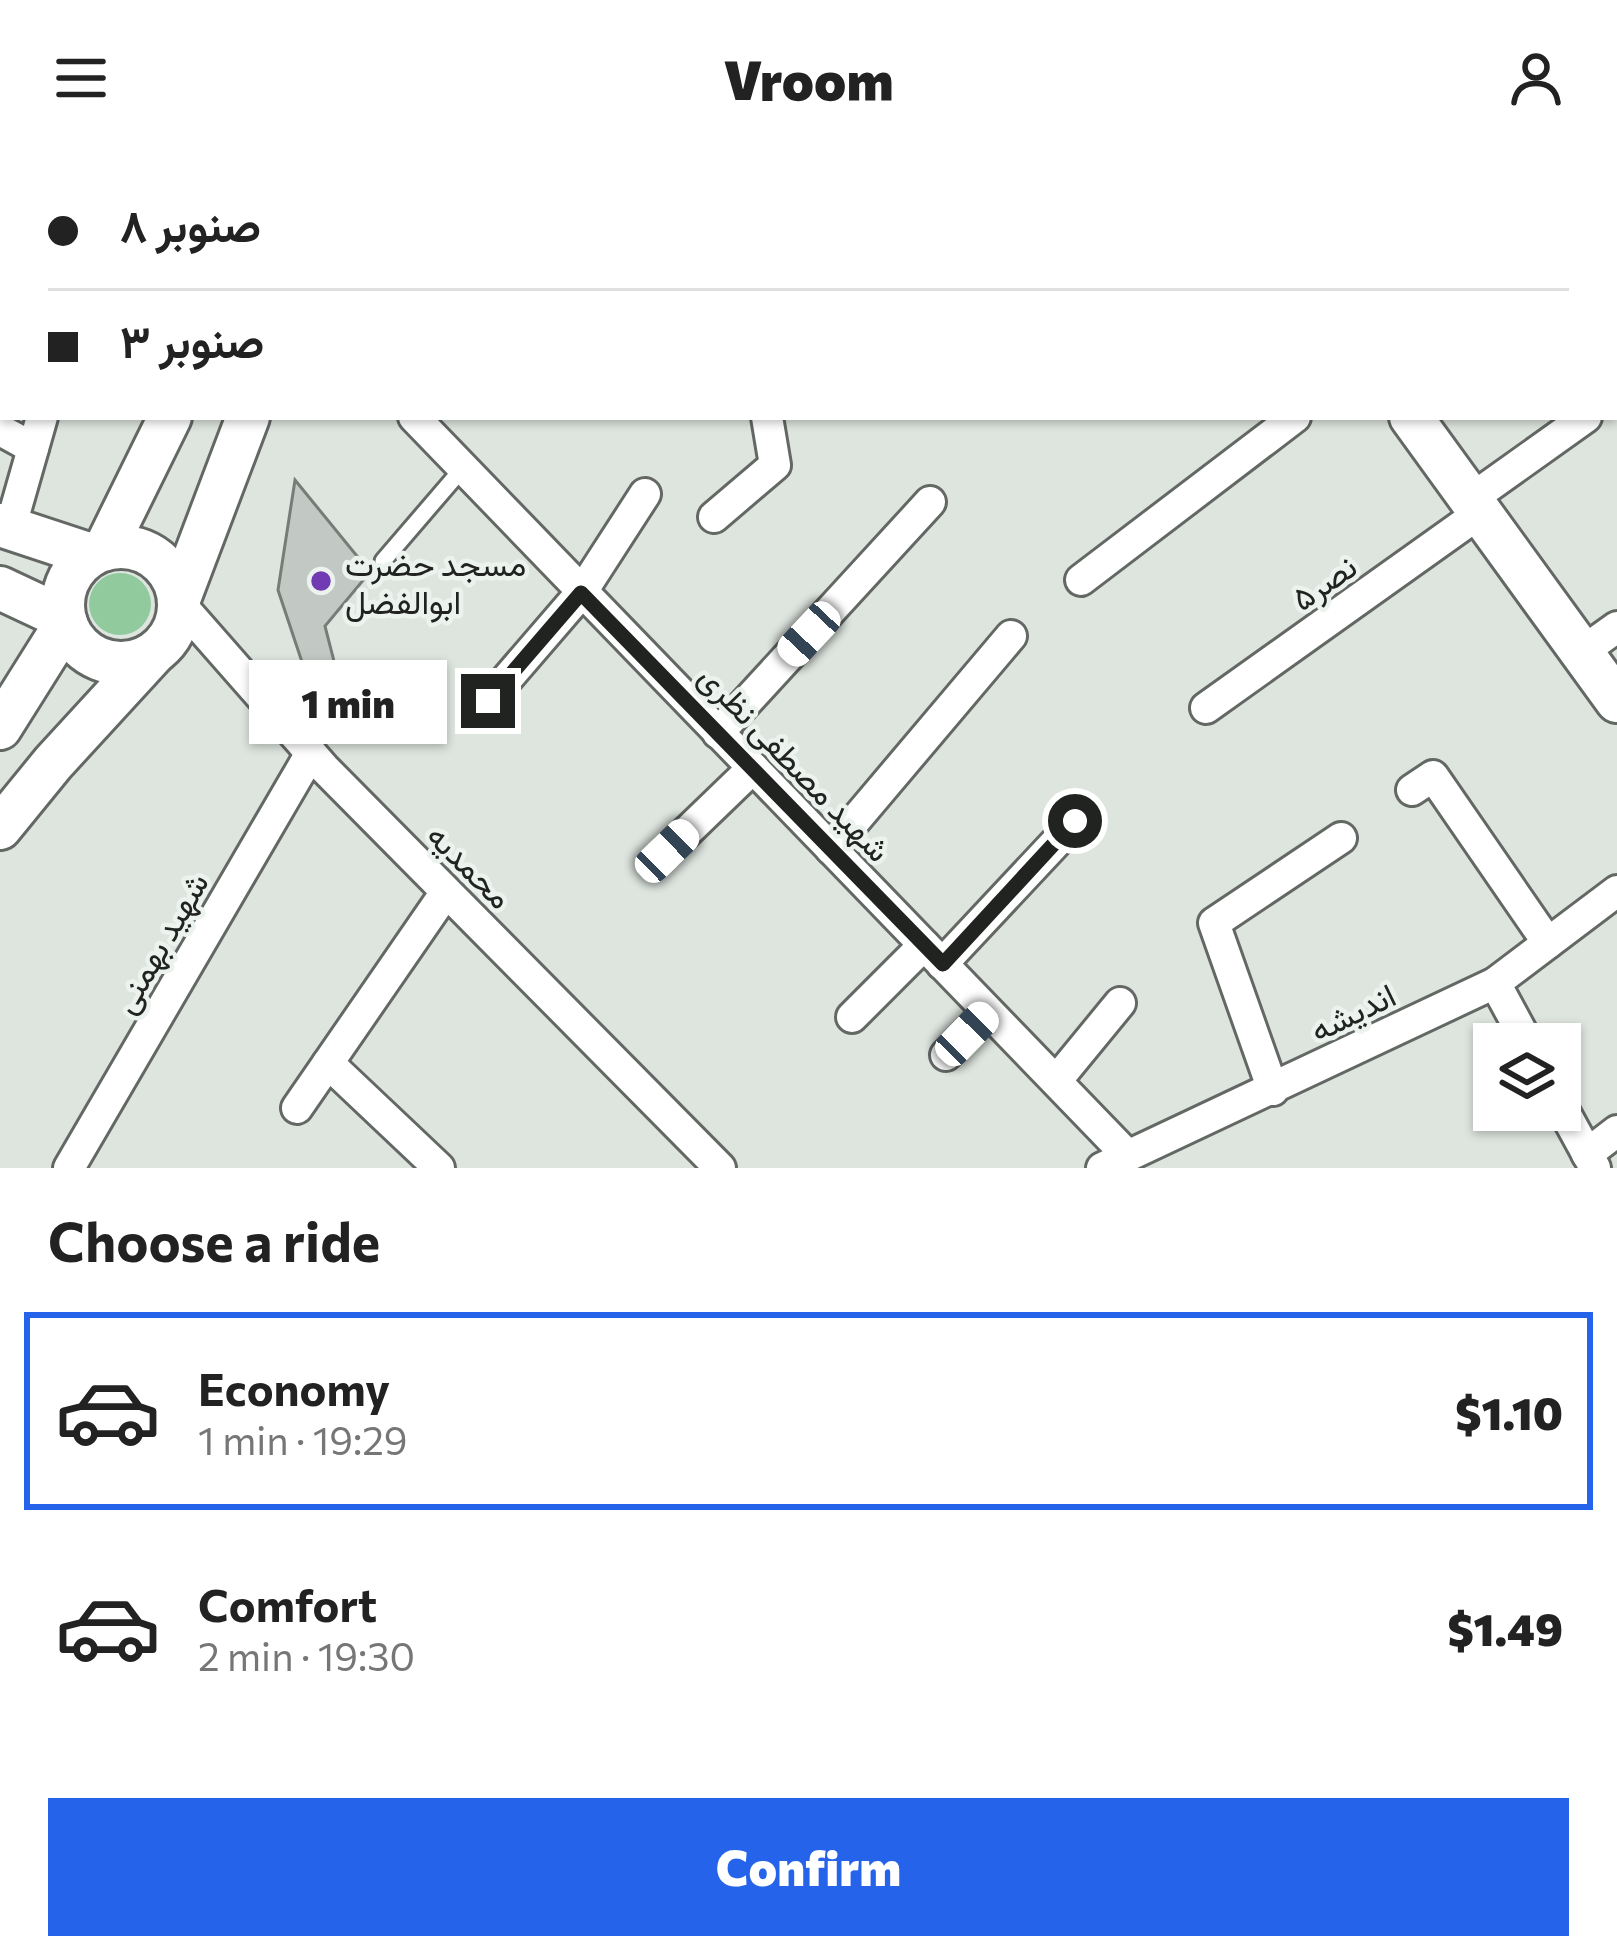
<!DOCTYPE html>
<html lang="en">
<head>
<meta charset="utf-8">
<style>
	body { margin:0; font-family:Commissioner,Vazirmatn,sans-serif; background:#f6f6f6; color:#222; height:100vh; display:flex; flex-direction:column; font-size:45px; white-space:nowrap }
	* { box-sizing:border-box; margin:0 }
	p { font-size:39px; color:#767676 }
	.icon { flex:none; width:66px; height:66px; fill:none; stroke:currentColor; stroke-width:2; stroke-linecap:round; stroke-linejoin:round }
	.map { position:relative; height:1012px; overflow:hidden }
	.panel { display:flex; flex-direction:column; background:#fff; flex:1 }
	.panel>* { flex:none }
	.banner { position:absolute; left:0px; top:0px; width:1617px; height:264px; box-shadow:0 3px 9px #0004; display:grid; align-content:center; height:264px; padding:0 48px; background:#fff }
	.controls { position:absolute; left:1473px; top:867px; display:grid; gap:24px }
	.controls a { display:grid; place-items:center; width:108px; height:108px; border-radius:0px; background:#fff; box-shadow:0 3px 9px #0004; font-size:60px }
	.end { position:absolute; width:54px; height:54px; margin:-27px; border:15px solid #212321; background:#fff; box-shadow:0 0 0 6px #fff }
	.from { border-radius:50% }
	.bubble { position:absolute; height:84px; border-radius:0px; background:#fff; box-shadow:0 3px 9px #0004; font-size:39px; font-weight:800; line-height:84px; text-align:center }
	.car { position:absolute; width:36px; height:72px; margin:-36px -18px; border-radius:15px; box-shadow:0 0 9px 3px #0007; background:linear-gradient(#fff 24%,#345 0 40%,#fff 0 76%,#345 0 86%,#fff 0) }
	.banner b { display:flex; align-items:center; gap:42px; height:114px; font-size:45px }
	.banner b+b { border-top:3px solid #e0e0e0 }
	.banner i { width:30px; height:30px; background:#222 }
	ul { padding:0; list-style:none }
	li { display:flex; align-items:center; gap:36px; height:198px; margin:0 24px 18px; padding:0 24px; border:6px solid transparent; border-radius:0px }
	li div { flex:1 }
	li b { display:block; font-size:45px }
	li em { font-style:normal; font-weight:800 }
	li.current { border-color:#2563eb }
	li>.icon { width:108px; height:108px; stroke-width:1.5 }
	h2 { padding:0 48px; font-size:54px; line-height:144px }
	.action { display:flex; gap:24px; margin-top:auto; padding:24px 48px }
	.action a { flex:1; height:138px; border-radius:0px; background:#2563eb; color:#fff; font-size:48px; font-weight:800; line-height:138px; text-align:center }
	header { display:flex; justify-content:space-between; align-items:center; height:156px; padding:0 48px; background:#fff; font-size:54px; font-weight:800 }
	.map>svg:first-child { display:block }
	.green { fill:#91cb9d }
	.building { fill:#c2c8c3; stroke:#767c77; stroke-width:3 }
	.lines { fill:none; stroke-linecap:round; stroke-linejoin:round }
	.lane-casing { stroke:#636864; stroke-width:21 }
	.street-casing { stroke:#636864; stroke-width:36 }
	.secondary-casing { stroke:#636864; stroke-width:48 }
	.lane { stroke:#fff; stroke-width:15 }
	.street { stroke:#fff; stroke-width:30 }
	.secondary { stroke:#fff; stroke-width:42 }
	.route { stroke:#212321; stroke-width:15 }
	.poi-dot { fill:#713cb3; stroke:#ecf2ed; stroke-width:4.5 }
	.labels { text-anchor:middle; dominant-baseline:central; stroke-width:9; stroke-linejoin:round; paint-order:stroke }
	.poi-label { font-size:33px; fill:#212321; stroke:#ecf2ed; text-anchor:start }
	.street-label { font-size:33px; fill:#212321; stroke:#ecf2ed }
</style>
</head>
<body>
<header><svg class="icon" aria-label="menu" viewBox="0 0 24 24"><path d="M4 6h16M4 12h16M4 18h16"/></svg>Vroom<svg class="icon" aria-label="person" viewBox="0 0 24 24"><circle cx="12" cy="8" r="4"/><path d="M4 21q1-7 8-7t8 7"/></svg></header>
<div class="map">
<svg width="1617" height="1012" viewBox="0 0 1617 1012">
	<rect width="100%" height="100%" fill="#dee5df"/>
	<circle class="green" cx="120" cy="448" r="31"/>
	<polygon class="building" points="295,324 370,416 325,470 337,517 310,530 278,434"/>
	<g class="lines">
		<g class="lane-casing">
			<polyline id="lane" points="383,405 462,313"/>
		</g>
		<g class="street-casing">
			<g id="street">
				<polyline points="725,0 726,3"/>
				<polyline points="114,3 115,0"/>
				<polyline points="961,3 966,0"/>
				<polyline points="1249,3 1254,0"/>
				<polyline points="1613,3 1617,0"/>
				<polyline points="0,207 3,209"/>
				<polyline points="1614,241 1617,238"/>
				<polyline points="414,261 1128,1000"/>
				<polyline points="0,274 33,292"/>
				<polyline points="1471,343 1586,261"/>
				<polyline points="714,361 775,309 767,261"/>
				<polyline points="10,373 42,261"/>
				<polyline points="1081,424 1295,261"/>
				<polyline points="180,448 324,612 720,1012"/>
				<polyline points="1582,496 1617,471"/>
				<polyline points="488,545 581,437 645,338"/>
				<polyline points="1206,552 1481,356"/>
				<polyline points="718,577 930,346"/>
				<polyline points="1412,634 1433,620 1548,787"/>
				<polyline points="831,693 1011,480"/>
				<polyline points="667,695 753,612"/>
				<polyline points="942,808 1075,666"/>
				<polyline points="1495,827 1528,888"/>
				<polyline points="852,861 924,789"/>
				<polyline points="946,899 988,856"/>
				<polyline points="328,907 439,1012"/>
				<polyline points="1056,925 1120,847"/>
				<polyline points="1273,934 1214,767 1341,682"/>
				<polyline points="1560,948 1595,1012"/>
				<polyline points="297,952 446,736"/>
				<polyline points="1587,998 1617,975"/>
				<polyline points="69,1012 311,597"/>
				<polyline points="1102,1012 1495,827 1617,735"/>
			</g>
		</g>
		<g class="secondary-casing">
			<g id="secondary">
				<polyline points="1222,0 1225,3"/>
				<polyline points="322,3 323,0"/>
				<polyline points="383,3 385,0"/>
				<polyline points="1411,261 1617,545"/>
				<polyline points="0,369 91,399"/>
				<circle cx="121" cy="449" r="58"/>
				<polyline points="105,393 170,261"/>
				<polyline points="0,432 64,462"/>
				<polyline points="179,443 248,261"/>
				<polyline points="0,572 66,467"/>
				<polyline points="0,672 53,607 153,498"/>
			</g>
		</g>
		<use href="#lane" class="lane"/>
		<use href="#street" class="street"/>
		<use href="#secondary" class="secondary"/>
	</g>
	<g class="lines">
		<polyline class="route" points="488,545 581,437 943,808 1075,665"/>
	</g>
	<circle class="poi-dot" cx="321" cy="425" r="12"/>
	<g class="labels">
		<g class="poi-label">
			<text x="345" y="406">مسجد حضرت<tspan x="345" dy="38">ابوالفضل</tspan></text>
		</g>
		<g class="street-label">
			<text transform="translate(1323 425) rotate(-35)">نصر۵</text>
			<text transform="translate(796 606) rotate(46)">شهید مصطفی نظری</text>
			<text transform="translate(471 709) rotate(45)">محمدیه</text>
			<text transform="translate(159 786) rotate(-60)">شهید بهمنی</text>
			<text transform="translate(1352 855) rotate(-26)">اندیشه</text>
		</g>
	</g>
</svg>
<div class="controls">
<a><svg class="icon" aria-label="layers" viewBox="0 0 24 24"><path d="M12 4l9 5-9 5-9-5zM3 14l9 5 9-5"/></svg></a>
</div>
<i class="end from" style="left:1075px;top:665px"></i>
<i class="end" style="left:488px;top:545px"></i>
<div class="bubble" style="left:249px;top:504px;width:198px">1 min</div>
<i class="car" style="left:809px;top:478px;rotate:223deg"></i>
<i class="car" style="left:667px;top:695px;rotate:46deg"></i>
<i class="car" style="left:967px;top:878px;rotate:44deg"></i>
<div class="banner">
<b><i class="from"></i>صنوبر ۸</b>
<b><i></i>صنوبر ۳</b>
</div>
</div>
<section class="panel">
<h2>Choose a ride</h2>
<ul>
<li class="current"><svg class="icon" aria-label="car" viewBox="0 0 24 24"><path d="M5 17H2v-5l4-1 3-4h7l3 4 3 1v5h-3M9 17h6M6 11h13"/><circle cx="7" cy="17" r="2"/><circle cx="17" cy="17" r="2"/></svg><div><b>Economy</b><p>1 min · 19:29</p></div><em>$1.10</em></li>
<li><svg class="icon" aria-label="car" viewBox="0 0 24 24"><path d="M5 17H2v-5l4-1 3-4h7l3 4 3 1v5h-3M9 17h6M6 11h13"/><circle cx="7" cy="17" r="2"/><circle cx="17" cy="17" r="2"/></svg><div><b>Comfort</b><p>2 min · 19:30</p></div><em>$1.49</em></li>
</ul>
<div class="action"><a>Confirm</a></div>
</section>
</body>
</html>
